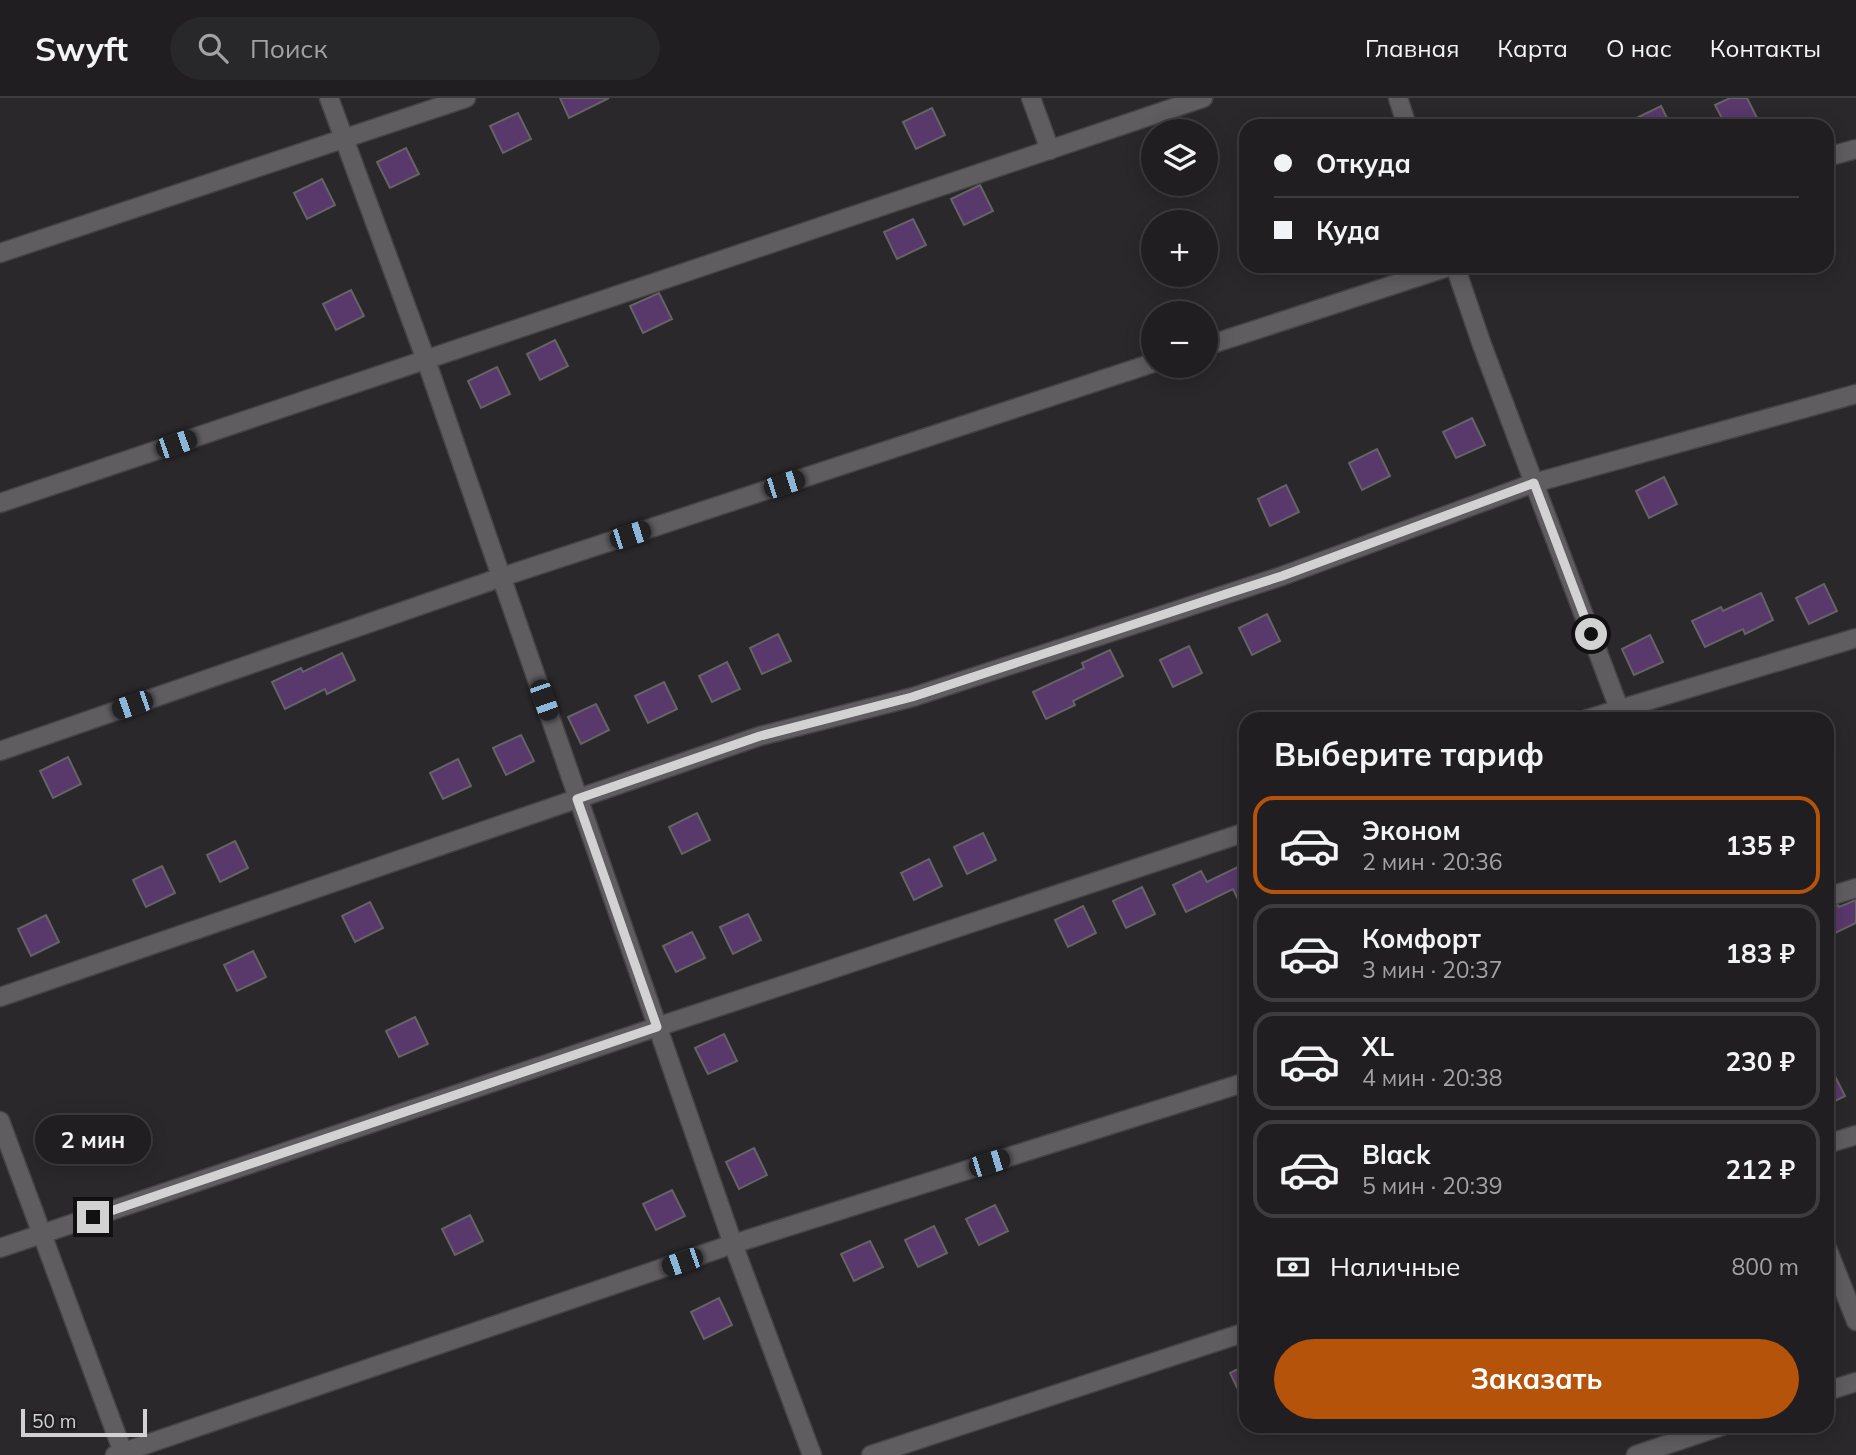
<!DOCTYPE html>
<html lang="ru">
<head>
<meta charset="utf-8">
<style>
	body { margin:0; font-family:Mulish,sans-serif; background:#282729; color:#f1f3f6; height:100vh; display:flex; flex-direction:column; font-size:26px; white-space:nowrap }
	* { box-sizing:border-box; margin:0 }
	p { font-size:23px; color:#a2a2a5 }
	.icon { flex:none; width:38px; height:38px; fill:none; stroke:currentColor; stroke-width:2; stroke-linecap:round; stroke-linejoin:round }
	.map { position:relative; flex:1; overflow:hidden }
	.sheet { position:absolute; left:1239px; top:614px; width:595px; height:721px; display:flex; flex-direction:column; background:#201e20; border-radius:21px; box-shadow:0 4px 18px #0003,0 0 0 2px #3d3c3e }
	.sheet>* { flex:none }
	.banner { position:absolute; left:1239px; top:21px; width:595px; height:154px; border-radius:21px; box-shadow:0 4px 18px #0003,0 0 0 2px #3d3c3e; display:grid; align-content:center; height:154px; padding:0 35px; background:#201e20 }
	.controls { position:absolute; left:1141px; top:21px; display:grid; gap:14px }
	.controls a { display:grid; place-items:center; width:77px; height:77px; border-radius:50%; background:#201e20; box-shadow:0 4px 18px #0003,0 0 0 2px #3d3c3e; font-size:35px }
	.scale { position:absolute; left:21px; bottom:18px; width:126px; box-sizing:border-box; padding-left:7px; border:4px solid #d3d2d3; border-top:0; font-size:19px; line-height:24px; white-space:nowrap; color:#d3d2d3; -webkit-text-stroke:5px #201f21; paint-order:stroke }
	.end { position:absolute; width:32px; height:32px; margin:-16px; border:9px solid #d3d2d3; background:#111; box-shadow:0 0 0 4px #111 }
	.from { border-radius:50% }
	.bubble { position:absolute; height:49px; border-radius:24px; background:#201e20; box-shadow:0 4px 18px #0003,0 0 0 2px #3d3c3e; font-size:23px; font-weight:700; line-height:49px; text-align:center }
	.car { position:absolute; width:21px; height:42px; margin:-21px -10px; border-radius:9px; box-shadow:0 0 5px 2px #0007; background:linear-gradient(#222 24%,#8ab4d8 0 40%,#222 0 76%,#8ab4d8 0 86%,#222 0) }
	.banner b { display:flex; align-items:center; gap:24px; height:66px; font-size:26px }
	.banner b+b { border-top:2px solid #3d3c3e }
	.banner i { width:18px; height:18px; background:#f1f3f6 }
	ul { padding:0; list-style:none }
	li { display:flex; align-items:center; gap:21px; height:98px; margin:0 14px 10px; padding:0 21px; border:4px solid #3d3c3e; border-radius:21px }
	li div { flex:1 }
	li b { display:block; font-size:26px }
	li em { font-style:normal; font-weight:700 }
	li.current { border-color:#b45309 }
	li>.icon { width:63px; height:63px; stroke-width:1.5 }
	h2 { padding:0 35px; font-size:32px; line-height:84px }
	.pay { display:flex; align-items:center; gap:18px; height:77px; padding:0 35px; font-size:26px }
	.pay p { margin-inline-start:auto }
	.cta { display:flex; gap:14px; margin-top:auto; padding:14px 35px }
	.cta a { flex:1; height:80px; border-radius:42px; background:#b45309; color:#fff; font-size:28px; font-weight:700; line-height:80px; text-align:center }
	header { display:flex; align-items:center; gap:42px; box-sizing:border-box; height:98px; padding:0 35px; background:#201e20; border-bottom:2px solid #3d3c3e }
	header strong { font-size:33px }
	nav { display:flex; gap:38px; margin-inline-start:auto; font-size:24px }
	.search { width:490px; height:63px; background:#282729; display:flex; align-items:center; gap:18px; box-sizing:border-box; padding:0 24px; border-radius:38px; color:#a2a2a5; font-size:26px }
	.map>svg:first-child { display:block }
	.building { fill:#59386c; stroke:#646366; stroke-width:2 }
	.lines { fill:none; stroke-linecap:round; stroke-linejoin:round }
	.minor-casing { stroke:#454346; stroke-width:21 }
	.minor { stroke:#5f5d60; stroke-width:18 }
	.route { stroke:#d3d2d3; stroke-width:9 }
</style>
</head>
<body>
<header>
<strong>Swyft</strong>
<div class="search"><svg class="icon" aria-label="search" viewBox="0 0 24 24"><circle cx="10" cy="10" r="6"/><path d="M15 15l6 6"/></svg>Поиск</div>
<nav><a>Главная</a><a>Карта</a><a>О нас</a><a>Контакты</a></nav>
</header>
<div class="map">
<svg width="1856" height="1357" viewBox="0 0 1856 1357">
	<rect width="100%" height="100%" fill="#2a282b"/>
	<g class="building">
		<polygon points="560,0 609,0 569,20"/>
		<polygon points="1730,0 1747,0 1757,20 1740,28 1726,28 1715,7"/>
		<polygon points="1661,8 1671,28 1620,28"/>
		<polygon points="932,10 945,37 916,51 903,24"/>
		<polygon points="518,15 531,41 503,55 490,28"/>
		<polygon points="406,50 419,76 390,90 377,64"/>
		<polygon points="322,81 335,107 307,121 294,95"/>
		<polygon points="980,87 993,113 964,127 951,101"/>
		<polygon points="913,121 926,147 897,161 884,134"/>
		<polygon points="351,192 364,218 336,232 323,206"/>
		<polygon points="659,195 672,221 643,235 630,208"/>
		<polygon points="555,242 568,268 540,282 527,256"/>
		<polygon points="497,269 510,296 481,310 468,283"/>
		<polygon points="1472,320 1485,347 1456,360 1443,334"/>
		<polygon points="1377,351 1390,378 1362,392 1349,365"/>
		<polygon points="1664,379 1677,406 1649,420 1636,393"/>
		<polygon points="1286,387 1299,414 1270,428 1258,401"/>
		<polygon points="1824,486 1837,513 1809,526 1796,500"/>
		<polygon points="1761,495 1773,522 1745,536 1743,531 1705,549 1692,523 1721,509 1723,513"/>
		<polygon points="1267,516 1280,543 1252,557 1239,530"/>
		<polygon points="778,536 791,563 762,576 750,550"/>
		<polygon points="1650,537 1663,564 1634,577 1622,551"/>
		<polygon points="1189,548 1202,575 1173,589 1160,562"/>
		<polygon points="1110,552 1123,578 1073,603 1075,607 1046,621 1033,594 1084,570 1082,565"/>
		<polygon points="342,555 355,582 327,596 325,591 285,611 272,584 301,570 303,574"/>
		<polygon points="727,564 740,591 712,604 699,578"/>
		<polygon points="664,584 677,611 648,625 635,598"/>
		<polygon points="596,606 609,632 581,646 568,619"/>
		<polygon points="521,637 534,663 506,677 493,650"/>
		<polygon points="68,659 81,686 53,700 40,673"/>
		<polygon points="458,661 471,688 443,701 430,675"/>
		<polygon points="697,715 710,742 682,756 669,729"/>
		<polygon points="983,735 996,762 967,776 954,749"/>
		<polygon points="235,743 248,770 220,784 207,757"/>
		<polygon points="929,761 942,788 914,802 901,775"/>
		<polygon points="1246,765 1246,818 1233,791 1186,814 1173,787 1201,773 1207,784"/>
		<polygon points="162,768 175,795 146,809 133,782"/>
		<polygon points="1142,789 1155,816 1126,830 1113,803"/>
		<polygon points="1856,802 1856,825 1827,839 1827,810 1838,807 1839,809"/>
		<polygon points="370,804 383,830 355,844 342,818"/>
		<polygon points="1083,808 1096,835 1068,849 1055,822"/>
		<polygon points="748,816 761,842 733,856 720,829"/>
		<polygon points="46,817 59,844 31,858 18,831"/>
		<polygon points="692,834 705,860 676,874 663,848"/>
		<polygon points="253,853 266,879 237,893 224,867"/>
		<polygon points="415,919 428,946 399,959 386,933"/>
		<polygon points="724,936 737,963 708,976 695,950"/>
		<polygon points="1827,962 1845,998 1827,1007"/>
		<polygon points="754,1050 767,1077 739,1091 726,1064"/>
		<polygon points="672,1092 685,1118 656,1132 643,1106"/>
		<polygon points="995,1107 1008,1133 979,1147 966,1121"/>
		<polygon points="470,1117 483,1143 455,1157 442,1131"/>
		<polygon points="934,1128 947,1155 918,1169 905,1142"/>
		<polygon points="870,1143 883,1169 854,1183 841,1156"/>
		<polygon points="719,1200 732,1227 704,1241 691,1214"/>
		<polygon points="1246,1267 1246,1308 1230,1275"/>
	</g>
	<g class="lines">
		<g class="minor-casing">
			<g id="minor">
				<polyline points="329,0 426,262 733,1146 812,1357"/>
				<polyline points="1031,0 1050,52"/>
				<polyline points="1398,0 1407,28"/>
				<polyline points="1827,59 1856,51"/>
				<polyline points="0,155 466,0"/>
				<polyline points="1455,168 1482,247 1623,621"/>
				<polyline points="1206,248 1451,168"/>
				<polyline points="0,405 1203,0"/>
				<polyline points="1587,621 1856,540"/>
				<polyline points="0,653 502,479 1153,265"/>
				<polyline points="1827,799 1856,790"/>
				<polyline points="0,899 760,638 913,599 1282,478 1534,385 1856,296"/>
				<polyline points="0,1023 124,1357"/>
				<polyline points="1827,1046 1856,1037"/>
				<polyline points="0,1150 657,929 1246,734"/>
				<polyline points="1827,1150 1856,1223"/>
				<polyline points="1827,1293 1856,1284"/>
				<polyline points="115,1357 733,1146 1246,984"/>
				<polyline points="871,1357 1246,1234"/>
				<polyline points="1636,1357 1722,1328"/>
			</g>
		</g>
		<use href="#minor" class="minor"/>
	</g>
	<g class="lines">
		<polyline class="route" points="93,1119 657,929 577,701 760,638 912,599 1229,495 1282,478 1534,385 1591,536"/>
	</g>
</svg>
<div class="controls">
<a><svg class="icon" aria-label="layers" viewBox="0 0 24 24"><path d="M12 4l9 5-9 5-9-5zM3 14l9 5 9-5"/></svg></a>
<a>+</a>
<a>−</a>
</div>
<div class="scale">50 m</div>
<i class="end from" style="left:1591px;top:536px"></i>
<i class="end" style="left:93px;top:1119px"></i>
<div class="bubble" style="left:35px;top:1017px;width:116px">2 мин</div>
<i class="car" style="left:176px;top:346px;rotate:71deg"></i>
<i class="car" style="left:784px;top:386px;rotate:72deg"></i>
<i class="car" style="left:630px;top:437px;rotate:72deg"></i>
<i class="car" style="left:544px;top:602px;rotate:161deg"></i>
<i class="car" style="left:132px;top:607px;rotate:251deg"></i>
<i class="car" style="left:989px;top:1065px;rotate:73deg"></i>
<i class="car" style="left:682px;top:1164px;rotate:251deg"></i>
<div class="banner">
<b><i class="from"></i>Откуда</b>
<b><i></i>Куда</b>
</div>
<section class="sheet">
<h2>Выберите тариф</h2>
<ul>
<li class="current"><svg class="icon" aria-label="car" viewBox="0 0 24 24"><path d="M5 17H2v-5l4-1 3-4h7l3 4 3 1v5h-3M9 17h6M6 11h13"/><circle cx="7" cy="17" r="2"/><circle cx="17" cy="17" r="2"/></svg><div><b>Эконом</b><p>2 мин · 20:36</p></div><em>135 ₽</em></li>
<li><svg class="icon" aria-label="car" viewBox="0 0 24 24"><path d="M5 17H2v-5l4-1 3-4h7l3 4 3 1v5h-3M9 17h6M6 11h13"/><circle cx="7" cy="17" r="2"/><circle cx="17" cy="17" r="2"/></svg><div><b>Комфорт</b><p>3 мин · 20:37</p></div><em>183 ₽</em></li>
<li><svg class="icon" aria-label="car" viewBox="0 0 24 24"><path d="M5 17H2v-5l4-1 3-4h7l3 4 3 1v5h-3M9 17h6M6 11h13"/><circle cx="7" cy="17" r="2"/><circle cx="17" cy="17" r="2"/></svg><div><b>XL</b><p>4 мин · 20:38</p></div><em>230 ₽</em></li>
<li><svg class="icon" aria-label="car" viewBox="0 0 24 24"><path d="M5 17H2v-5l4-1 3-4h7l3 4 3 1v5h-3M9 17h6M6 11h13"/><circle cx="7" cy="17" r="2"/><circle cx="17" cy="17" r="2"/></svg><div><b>Black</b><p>5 мин · 20:39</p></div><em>212 ₽</em></li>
</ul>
<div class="pay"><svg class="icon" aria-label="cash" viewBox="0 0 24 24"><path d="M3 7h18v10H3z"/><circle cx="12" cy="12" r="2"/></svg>Наличные<p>800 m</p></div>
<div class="cta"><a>Заказать</a></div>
</section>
</div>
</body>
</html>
